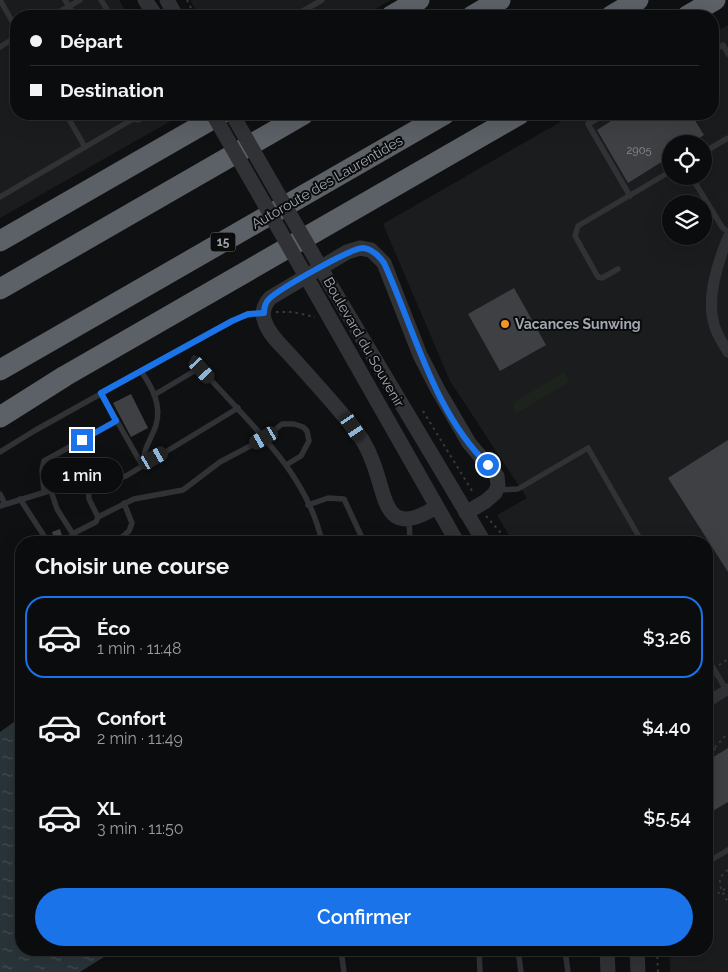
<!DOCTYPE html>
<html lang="fr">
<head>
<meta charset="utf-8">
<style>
	body { margin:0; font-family:Raleway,sans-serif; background:#191a1b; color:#f1f3f6; height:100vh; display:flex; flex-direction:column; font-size:19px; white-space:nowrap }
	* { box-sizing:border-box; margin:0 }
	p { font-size:16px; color:#9a9b9d }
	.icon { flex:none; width:28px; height:28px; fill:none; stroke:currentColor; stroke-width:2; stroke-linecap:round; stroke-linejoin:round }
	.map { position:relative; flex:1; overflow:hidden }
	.sheet { position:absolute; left:15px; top:536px; width:698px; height:420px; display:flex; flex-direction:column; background:#0b0c0d; border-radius:20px; box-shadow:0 5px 20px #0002,0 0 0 1px #2b2c2e }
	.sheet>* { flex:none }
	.banner { position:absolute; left:10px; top:10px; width:709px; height:110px; border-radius:20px; box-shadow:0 5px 20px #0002,0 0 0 1px #2b2c2e; display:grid; align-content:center; height:110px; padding:0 20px; background:#0b0c0d }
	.tools { position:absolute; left:662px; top:135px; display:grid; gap:10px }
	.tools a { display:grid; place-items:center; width:50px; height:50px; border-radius:50%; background:#0b0c0d; box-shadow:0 5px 20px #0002,0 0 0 1px #2b2c2e; font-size:25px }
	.end { position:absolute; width:22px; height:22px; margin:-11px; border:6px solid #1a73e8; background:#fff; box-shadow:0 0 0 2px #fff }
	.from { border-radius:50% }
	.bubble { position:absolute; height:35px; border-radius:18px; background:#0b0c0d; box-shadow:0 5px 20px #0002,0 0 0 1px #2b2c2e; font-size:16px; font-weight:600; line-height:35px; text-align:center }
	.car { position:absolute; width:15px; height:30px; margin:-15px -8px; border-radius:6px; box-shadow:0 0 4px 1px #0007; background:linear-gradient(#222 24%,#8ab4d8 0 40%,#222 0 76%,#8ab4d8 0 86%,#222 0) }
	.banner b { display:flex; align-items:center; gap:18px; height:48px; font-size:19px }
	.banner b+b { border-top:1px solid #2b2c2e }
	.banner i { width:12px; height:12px; background:#f1f3f6 }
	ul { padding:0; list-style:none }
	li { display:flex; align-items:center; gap:15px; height:82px; margin:0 10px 8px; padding:0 10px; border:2px solid transparent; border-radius:20px }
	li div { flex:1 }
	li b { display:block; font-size:19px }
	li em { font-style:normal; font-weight:600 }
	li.on { border-color:#1a73e8 }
	li>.icon { width:45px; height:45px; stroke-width:1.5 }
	h2 { padding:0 20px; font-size:22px; line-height:60px }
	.button { display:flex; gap:10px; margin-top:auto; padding:10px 20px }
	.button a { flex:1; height:58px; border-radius:30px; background:#1a73e8; color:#fff; font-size:20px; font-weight:600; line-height:58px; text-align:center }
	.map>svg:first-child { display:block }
	.built { fill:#1b1c1e; fill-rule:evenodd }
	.grass { fill:#1c231c }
	.water { fill:url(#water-ripples) }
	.building { fill:#3e4044 }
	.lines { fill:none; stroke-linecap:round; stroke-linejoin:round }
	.path { stroke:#36393d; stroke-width:2; stroke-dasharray:2.5 4; stroke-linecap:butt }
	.service { stroke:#303236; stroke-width:5.5 }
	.minor { stroke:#303236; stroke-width:11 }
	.tertiary { stroke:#303236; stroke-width:15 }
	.motorway { stroke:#5c6167; stroke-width:21 }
	.tertiary-bridge { stroke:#303236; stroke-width:15 }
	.route { stroke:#1a73e8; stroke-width:6 }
	.poi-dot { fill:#f39425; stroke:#0b0b0c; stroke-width:2 }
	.labels { text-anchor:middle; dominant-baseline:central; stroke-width:4; stroke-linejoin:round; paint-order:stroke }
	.number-label { font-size:11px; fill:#888e96 }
	.shield { fill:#0b0b0c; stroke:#737980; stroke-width:1 }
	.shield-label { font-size:12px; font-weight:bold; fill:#a0a8b2 }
	.street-label { font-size:14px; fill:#a0a8b2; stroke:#0b0b0c }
	.poi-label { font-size:14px; font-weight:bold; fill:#a0a8b2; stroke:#0b0b0c; text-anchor:start }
</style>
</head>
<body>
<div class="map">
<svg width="728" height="972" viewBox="0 0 728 972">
	<defs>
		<pattern id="water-ripples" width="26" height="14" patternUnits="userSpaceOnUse" patternTransform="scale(1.25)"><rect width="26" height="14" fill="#293439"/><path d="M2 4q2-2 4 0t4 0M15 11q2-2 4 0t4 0" fill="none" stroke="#454f53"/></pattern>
	</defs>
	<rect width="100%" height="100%" fill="#0f1011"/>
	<g class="built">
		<polygon points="0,0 119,0 128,16 16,16 16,114 183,114 0,218"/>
		<polygon points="190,0 391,0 363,16 199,16"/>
		<path d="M728,25V972H670L669,950H706V542H513L497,515L527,498L450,381L383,224L574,114H712L713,34ZM671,144H704V176H671ZM671,204H704V236H671Z"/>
	</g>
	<polygon class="grass" points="564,372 569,382 517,413 513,408 515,402"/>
	<polygon class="water" points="21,717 21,950 115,950 80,972 0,972 0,732"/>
	<g class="building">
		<polygon points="622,114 691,114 704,135 690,144 671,144 671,156 628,183 597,130"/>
		<polygon points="514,288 546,345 500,371 468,314"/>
		<polygon points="131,394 148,428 131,437 113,403"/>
		<polygon points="728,440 728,572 668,478"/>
		<polygon points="60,529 63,539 55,542 52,532"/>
		<polygon points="728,748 728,802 706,815 706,766 712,758"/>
	</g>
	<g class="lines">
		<g class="path">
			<polyline points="187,0 195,16"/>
			<polyline points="37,16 44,12"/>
			<polyline points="276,312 293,312 315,317"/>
			<polyline points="423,411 474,494"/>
			<polyline points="486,516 509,542"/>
			<polyline points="719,665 728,659"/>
			<polyline points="714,748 718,754"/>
			<polyline points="706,757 728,733"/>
			<path d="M728,870C714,879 721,890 728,902"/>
			<polyline points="712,897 728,887"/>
			<polyline points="657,950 658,972"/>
		</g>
		<g class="service">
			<polyline points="0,0 16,28"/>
			<polyline points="65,0 75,16"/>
			<polyline points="101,0 111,16"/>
			<polyline points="52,16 80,0"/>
			<polyline points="294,16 322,0"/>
			<polyline points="0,47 16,37"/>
			<polyline points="712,51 723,45 728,54"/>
			<polyline points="66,114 85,147"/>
			<polyline points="606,114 588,124 630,196"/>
			<polyline points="704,152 728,138"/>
			<polyline points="691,176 722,227 728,232"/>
			<polyline points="0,197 133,119 138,120 150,114"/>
			<polyline points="618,269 602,278 598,277 575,236 578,226 671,171"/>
			<path d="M194,358L202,370C248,422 307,472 322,542"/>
			<path d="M141,371C152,387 162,405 156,425C151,440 143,449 143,465"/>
			<polyline points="101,393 142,465"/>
			<polyline points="154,395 201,367"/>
			<polyline points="0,452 34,431 217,329 241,317 261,313"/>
			<polyline points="88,484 89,499 98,517 134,499 183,490 220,462 265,438 282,424 294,424 303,427 307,431 309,441 301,456 286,465"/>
			<polyline points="497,490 518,489 588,448 642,542"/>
			<polyline points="51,491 57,509 78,542"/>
			<polyline points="44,492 42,470 44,461 117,421"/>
			<polyline points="0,494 5,504"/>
			<polyline points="20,499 48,542"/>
			<polyline points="308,505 328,498 344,499 364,542"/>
			<polyline points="0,506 49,491 106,482 126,476 238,408"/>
			<polyline points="409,519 410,542"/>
			<polyline points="67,542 74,533 96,522 98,517"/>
			<polyline points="116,542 129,531 132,523 124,503"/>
			<polyline points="706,656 727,691"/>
			<polyline points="706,863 728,850"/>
			<polyline points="341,950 344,972"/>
			<polyline points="479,950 480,972"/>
			<polyline points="518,950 521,972"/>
			<polyline points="565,950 568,972"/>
		</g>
		<g class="minor">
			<path d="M728,237C718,262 706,297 714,324C716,334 723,343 728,352"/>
			<polyline points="706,703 728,689"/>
		</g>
		<g class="tertiary">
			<polyline points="145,0 156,16"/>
			<polyline points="167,0 176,16"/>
			<polyline points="330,284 484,542"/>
			<polyline points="315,292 457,542"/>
			<path d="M436,507C383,541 387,496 372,460C367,446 358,432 348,421C330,399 310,377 290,355C282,346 269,335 265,322C261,313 264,305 270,298L347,252L360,248L371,250L384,263L420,355L438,390L469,443L497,476L498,486L495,493L486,501L466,513"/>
			<polyline points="607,950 608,972"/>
			<polyline points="637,950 638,972"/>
		</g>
		<g class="motorway">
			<polyline points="391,16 419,0"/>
			<polyline points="472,16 500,0"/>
			<polyline points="611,16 638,0"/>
			<polyline points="687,16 715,0"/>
			<polyline points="0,241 221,114"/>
			<polyline points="0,289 304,114"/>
			<polyline points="0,370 445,114"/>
			<polyline points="0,417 65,376 520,114"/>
		</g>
		<g class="tertiary-bridge">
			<polyline points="213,114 315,292"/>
			<polyline points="232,114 330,284"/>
		</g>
	</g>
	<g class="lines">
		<path class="route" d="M82,440L116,421L101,393L232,321L248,314L264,313C264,308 265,303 269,299C279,289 351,248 363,248C373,249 379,256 384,263C415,331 433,411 488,465"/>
	</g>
	<circle class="poi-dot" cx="505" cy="324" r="5"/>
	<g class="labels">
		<g class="number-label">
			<text x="639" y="150">2905</text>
		</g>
		<rect class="shield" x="210.5" y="232.5" width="25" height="19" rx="4"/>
		<g class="shield-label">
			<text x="223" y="242">15</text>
		</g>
		<g class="street-label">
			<text transform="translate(327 182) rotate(-30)">Autoroute des Laurentides</text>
			<text transform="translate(364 342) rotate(60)">Boulevard du Souvenir</text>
		</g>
		<g class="poi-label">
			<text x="515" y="324">Vacances Sunwing</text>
		</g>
	</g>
</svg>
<div class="tools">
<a><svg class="icon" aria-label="locate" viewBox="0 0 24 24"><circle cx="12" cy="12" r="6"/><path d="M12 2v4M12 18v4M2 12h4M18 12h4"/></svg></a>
<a><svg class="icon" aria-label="layers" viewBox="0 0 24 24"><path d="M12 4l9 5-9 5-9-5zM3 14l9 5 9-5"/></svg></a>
</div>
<i class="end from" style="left:488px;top:465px"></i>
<i class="end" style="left:82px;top:440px"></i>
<div class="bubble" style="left:41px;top:458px;width:82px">1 min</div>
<i class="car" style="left:202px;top:370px;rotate:138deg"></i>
<i class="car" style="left:353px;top:427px;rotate:146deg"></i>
<i class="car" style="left:264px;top:438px;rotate:240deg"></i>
<i class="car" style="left:154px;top:458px;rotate:60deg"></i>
<div class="banner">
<b><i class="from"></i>Départ</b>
<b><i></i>Destination</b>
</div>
<section class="sheet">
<h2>Choisir une course</h2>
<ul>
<li class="on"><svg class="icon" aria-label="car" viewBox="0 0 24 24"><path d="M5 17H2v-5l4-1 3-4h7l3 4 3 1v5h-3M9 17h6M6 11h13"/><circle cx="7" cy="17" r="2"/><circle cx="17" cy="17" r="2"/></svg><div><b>Éco</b><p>1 min · 11:48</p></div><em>$3.26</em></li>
<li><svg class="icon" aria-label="car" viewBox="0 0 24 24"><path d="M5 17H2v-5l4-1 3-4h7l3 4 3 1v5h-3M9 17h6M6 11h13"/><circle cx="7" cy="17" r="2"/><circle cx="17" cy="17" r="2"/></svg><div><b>Confort</b><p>2 min · 11:49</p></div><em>$4.40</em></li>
<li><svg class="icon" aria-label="car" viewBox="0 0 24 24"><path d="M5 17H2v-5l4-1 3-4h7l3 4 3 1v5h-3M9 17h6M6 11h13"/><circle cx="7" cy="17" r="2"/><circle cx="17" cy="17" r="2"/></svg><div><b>XL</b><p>3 min · 11:50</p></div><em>$5.54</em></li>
</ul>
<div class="button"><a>Confirmer</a></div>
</section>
</div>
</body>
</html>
